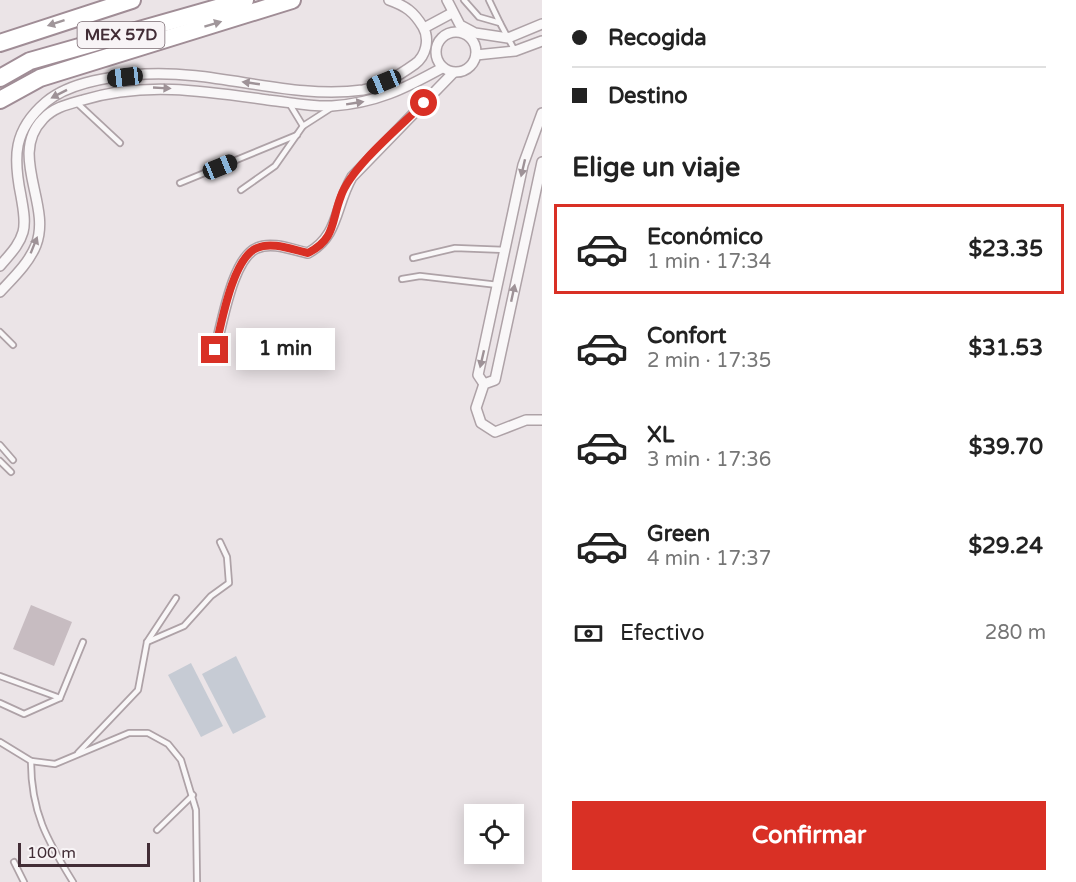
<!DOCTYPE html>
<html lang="es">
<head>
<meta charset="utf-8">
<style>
	body { margin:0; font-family:"Varela Round",sans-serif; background:#f2f2f2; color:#222; height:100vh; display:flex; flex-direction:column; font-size:22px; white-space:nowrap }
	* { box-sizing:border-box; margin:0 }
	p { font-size:20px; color:#767676 }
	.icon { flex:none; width:33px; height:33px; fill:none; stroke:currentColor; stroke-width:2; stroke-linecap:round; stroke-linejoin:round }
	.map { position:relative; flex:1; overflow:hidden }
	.side { display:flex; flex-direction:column; background:#fff; width:534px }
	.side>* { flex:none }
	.guide { display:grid; align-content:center; height:132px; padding:0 30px; background:#fff }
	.controls { position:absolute; left:464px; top:804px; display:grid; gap:12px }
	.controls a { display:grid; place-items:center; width:60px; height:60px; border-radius:0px; background:#fff; box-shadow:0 3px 15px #0003; font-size:30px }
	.scale { position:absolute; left:18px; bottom:15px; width:132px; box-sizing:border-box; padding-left:6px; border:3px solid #422d36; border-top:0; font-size:16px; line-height:21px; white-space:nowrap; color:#422d36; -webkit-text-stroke:4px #f8f4f6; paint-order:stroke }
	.end { position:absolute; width:27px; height:27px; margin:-14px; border:8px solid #d93025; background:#fff; box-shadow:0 0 0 3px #fff }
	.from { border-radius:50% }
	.bubble { position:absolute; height:42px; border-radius:0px; background:#fff; box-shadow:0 3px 15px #0003; font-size:20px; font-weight:800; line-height:42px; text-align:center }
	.car { position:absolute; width:18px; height:36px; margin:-18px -9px; border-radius:8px; box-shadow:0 0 4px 2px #0007; background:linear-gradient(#222 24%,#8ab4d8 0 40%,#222 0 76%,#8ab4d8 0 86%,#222 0) }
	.guide b { display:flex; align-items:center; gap:21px; height:57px; font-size:22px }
	.guide b+b { border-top:2px solid #e0e0e0 }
	.guide i { width:15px; height:15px; background:#222 }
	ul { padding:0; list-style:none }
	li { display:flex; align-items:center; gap:18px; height:90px; margin:0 12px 9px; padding:0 18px; border:3px solid transparent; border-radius:0px }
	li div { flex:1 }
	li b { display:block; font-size:22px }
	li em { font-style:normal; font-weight:800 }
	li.on { border-color:#d93025 }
	li>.icon { width:54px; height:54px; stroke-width:1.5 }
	h2 { padding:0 30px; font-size:27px; line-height:72px }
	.pay { display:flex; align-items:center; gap:15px; height:66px; padding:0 30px; font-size:22px }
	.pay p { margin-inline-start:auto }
	.action { display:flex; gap:12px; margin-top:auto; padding:12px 30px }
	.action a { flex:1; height:69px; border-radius:0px; background:#d93025; color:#fff; font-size:24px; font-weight:800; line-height:69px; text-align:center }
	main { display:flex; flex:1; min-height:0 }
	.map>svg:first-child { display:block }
	.green { fill:#c6cbd4 }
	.building { fill:#c7bcc1 }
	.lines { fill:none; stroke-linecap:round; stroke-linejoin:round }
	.lane-casing { stroke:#aea2a7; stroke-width:8 }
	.street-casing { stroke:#aea2a7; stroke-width:12 }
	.highway-casing { stroke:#a08d96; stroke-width:20 }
	.lane { stroke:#f9f7f8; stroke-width:4.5 }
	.street { stroke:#f9f7f8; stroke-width:9 }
	.highway { stroke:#fff; stroke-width:16 }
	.oneway { fill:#a0969a }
	.oneway2 { fill:#9e9297 }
	.route { stroke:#d93025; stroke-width:8 }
	.labels { text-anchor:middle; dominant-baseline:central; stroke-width:4.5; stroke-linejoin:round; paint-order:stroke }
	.shield { fill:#f8f4f6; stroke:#796970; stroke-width:1.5 }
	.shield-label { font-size:16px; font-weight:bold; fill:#422d36 }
</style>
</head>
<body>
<main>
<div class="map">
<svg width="542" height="882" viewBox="0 0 542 882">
	<rect width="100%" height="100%" fill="#ebe4e7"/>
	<g class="green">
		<polygon points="236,656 266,717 233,734 202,674"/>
		<polygon points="191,663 223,726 201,737 168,675"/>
	</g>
	<polygon class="building" points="31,605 72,622 54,666 13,649"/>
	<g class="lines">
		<g class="lane-casing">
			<g id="lane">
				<polyline points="464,0 479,17 500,23 515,51"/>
				<polyline points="489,0 500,23"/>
				<polyline points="76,102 120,143"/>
				<polyline points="289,103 303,126"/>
				<polyline points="180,183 297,135"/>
				<polyline points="241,190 275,166 303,126 331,108"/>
				<polyline points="413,258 455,248 506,250"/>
				<polyline points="402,279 420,276 498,285"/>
				<polyline points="0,332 13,345"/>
				<polyline points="0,445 13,460"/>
				<polyline points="0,461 11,472"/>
				<polyline points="147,642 184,626 211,596 229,583 227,557 220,542"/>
				<polyline points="0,676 60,698"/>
				<polyline points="0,703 24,714 60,698 83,642"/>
				<path d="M0,742L31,761C31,812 47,840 73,882"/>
				<polyline points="78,753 138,690 147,642 176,598"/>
				<polyline points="31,761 55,764 129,733 148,733 168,744 181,760 196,810 197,882"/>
				<polyline points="157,830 193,795"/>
				<polyline points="14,862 24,882"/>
			</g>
		</g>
		<g class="street-casing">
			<g id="street">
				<polyline points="447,0 460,25 475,33 508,38 542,24"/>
				<polyline points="424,28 452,13"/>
				<circle cx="456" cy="52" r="20"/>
				<polyline points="476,55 515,51 542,41"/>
				<polyline points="542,162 495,380 484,384 476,408 481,423 495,432 526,420 542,420"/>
				<path d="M0,266C9,255 19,246 23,232C26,221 23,208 21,196C13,157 13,130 46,102C71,81 114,76 145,74C218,70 290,100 363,90C381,87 401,74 415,64C426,56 430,39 423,27C414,12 406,6 389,0"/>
				<path d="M0,292C13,278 29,263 36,245C52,205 8,155 43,119C54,107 69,104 83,100C144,81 206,91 268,100C289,102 310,107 332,106C376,103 404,89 442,68"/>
				<path d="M215,350C222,326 232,258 257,248C272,241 293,250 308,253C339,236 335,206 352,177L453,73"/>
				<polyline points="484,384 478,375 523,165 542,113"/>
			</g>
		</g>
		<g class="highway-casing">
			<g id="highway">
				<polyline points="0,43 132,0"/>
				<polyline points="0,78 30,61 245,0"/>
				<polyline points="0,100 40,78 292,0"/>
			</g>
		</g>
		<use href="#lane" class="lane"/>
		<use href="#street" class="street"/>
		<use href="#highway" class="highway"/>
	</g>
	<defs><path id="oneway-solid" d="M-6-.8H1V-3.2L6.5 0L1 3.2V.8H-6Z" transform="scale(1.5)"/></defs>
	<g class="oneway">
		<use href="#oneway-solid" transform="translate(56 23) rotate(162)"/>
		<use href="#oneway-solid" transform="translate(213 24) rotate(-17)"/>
	</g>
	<g class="oneway2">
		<use href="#oneway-solid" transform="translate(251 83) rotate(-172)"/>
		<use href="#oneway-solid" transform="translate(162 88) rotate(3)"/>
		<use href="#oneway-solid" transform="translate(59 94) rotate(153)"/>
		<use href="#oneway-solid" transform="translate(355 103) rotate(-9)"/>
		<use href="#oneway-solid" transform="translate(523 168) rotate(103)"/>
		<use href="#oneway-solid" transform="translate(34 245) rotate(-68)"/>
		<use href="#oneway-solid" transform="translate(513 293) rotate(-78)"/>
		<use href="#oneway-solid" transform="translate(482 359) rotate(103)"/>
	</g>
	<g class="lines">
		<path class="route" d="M215,350C221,326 232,258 257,248C272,241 293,250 308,253C336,239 331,221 341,196C351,167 401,126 424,103"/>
	</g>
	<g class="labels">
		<rect class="shield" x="77.5" y="22" width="87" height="26" rx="4.5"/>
		<g class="shield-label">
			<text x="121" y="35">MEX 57D</text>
		</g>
	</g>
</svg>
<div class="controls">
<a><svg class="icon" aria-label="locate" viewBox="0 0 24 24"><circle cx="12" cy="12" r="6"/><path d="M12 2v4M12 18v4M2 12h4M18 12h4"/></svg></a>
</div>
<div class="scale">100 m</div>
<i class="end from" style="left:424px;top:103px"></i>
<i class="end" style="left:215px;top:350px"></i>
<div class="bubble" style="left:236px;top:328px;width:99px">1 min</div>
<i class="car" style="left:125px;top:77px;rotate:263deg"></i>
<i class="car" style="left:384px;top:82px;rotate:248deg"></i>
<i class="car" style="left:220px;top:167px;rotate:68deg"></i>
</div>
<section class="side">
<div class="guide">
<b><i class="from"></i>Recogida</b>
<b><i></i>Destino</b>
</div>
<h2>Elige un viaje</h2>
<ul>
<li class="on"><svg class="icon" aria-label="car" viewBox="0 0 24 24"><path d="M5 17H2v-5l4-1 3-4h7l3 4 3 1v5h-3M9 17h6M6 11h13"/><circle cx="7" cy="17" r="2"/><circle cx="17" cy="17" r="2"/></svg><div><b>Económico</b><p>1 min · 17:34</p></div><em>$23.35</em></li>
<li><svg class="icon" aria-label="car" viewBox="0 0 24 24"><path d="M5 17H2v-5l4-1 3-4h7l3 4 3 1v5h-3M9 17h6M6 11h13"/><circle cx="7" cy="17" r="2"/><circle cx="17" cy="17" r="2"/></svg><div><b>Confort</b><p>2 min · 17:35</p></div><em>$31.53</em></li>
<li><svg class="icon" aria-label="car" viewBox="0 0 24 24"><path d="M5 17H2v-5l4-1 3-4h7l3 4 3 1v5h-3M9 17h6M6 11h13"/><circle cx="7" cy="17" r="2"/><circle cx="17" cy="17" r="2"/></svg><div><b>XL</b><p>3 min · 17:36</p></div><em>$39.70</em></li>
<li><svg class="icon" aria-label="car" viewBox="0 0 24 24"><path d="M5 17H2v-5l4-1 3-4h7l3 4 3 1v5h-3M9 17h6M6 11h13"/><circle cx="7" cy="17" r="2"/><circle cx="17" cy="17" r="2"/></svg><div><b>Green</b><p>4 min · 17:37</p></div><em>$29.24</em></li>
</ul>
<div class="pay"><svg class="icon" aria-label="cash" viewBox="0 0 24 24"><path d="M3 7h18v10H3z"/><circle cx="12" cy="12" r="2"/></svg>Efectivo<p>280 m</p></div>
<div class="action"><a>Confirmar</a></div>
</section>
</main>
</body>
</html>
